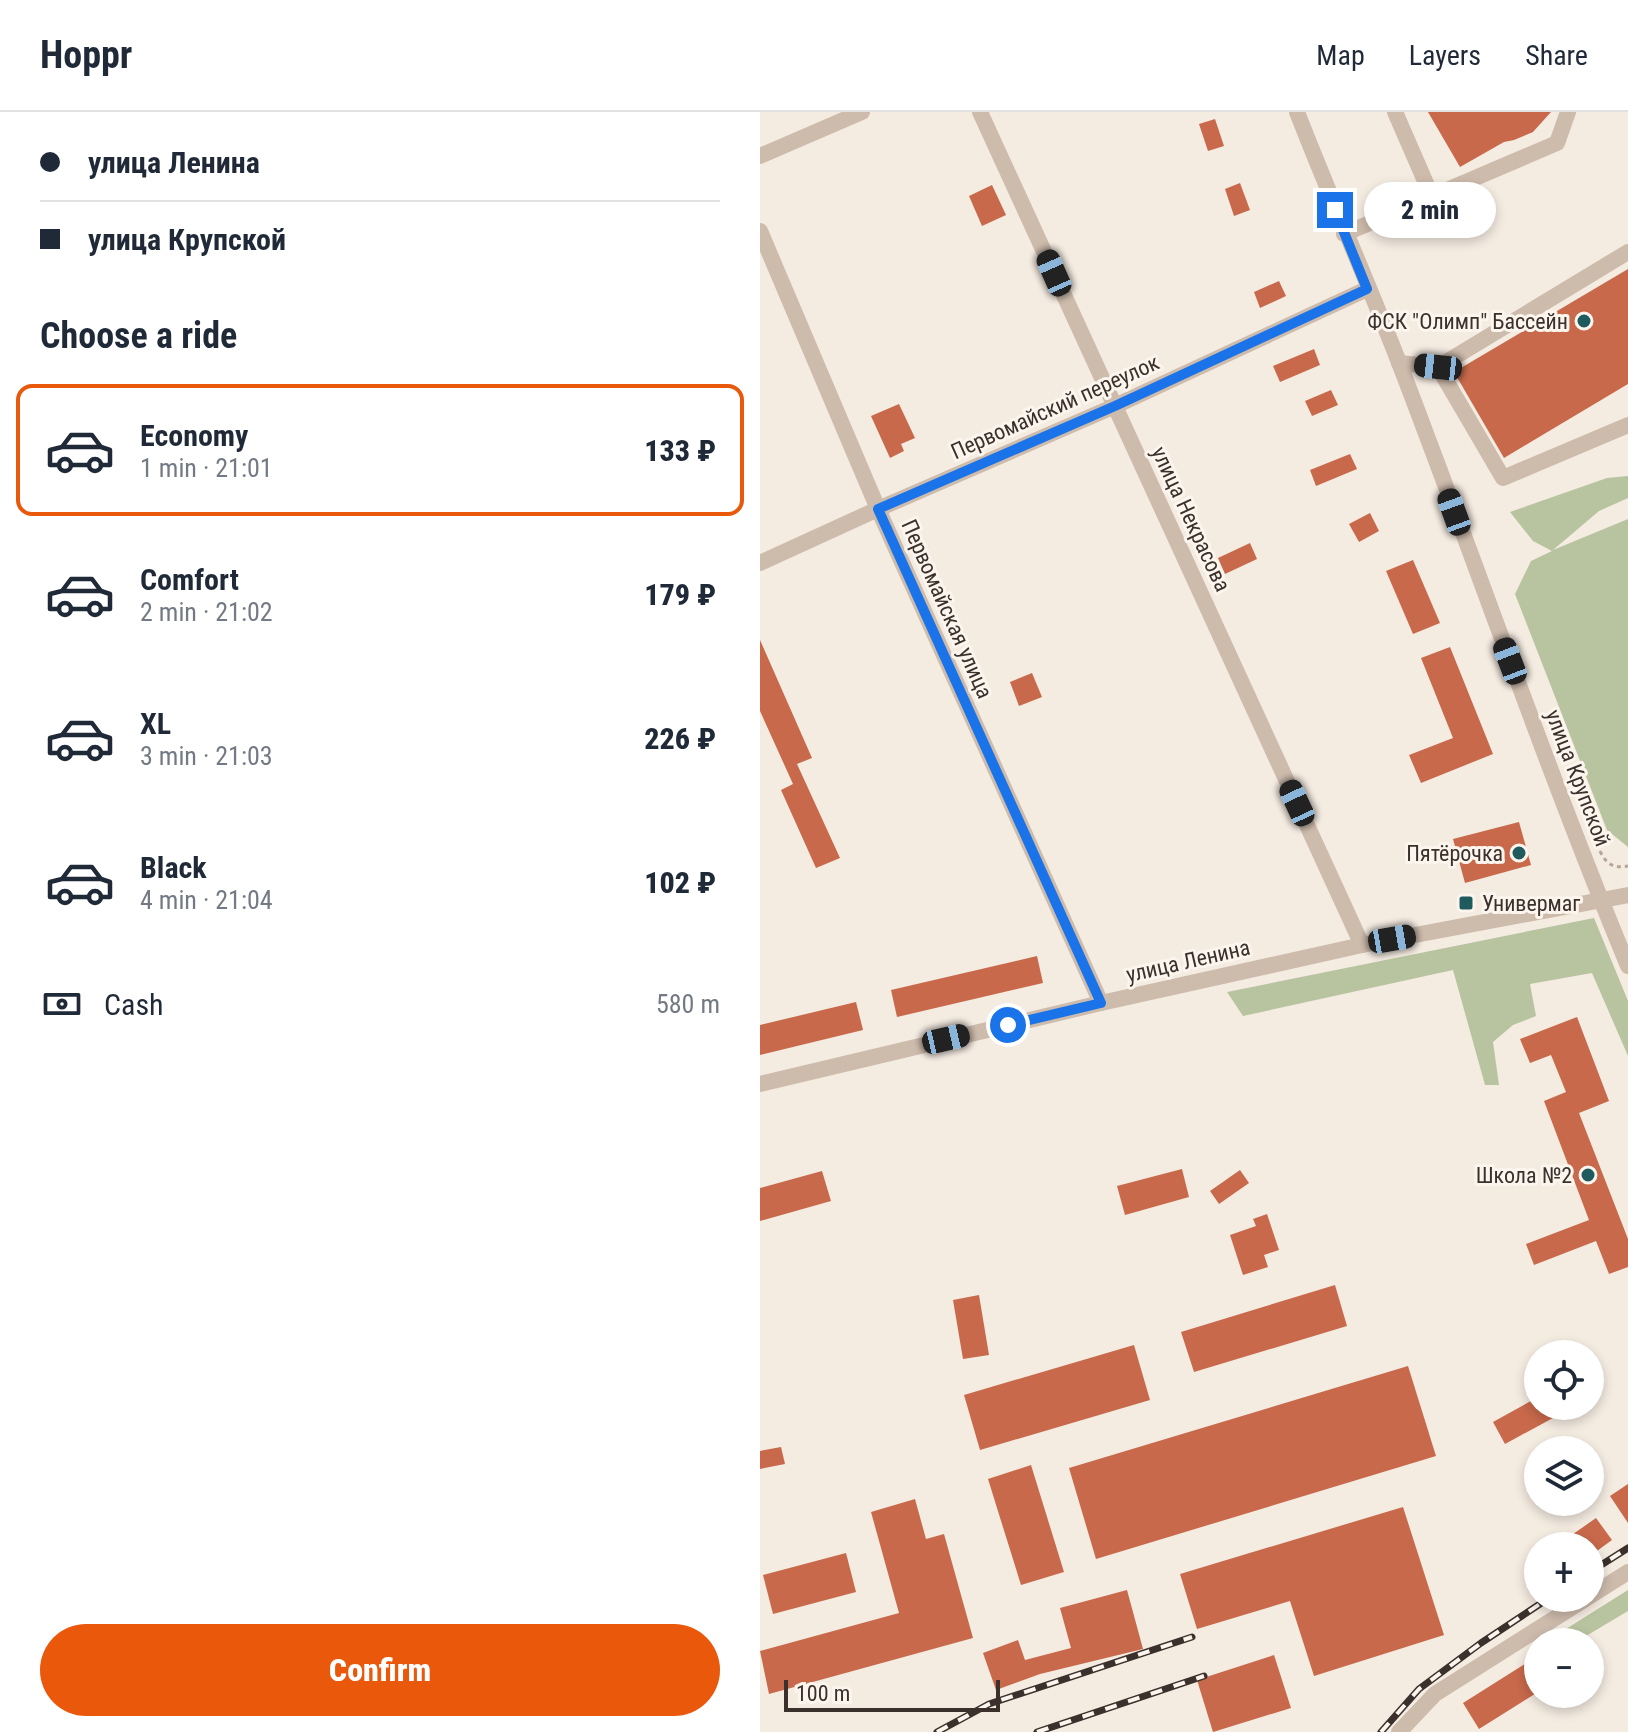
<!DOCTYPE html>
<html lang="en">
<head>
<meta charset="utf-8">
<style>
	body { margin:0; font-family:"Roboto Condensed",sans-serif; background:#f6f6f7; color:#1f2937; height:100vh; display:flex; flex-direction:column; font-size:30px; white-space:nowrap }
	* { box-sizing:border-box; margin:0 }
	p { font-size:26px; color:#747a83 }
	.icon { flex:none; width:44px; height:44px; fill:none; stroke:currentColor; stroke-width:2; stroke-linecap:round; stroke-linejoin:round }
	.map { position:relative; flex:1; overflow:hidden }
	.side { display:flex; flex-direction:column; background:#fff; width:760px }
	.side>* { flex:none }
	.top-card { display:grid; align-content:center; height:176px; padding:0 40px; background:#fff }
	.controls { position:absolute; left:764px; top:1228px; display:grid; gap:16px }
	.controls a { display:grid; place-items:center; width:80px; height:80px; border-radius:50%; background:#fff; box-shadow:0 4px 12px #0003; font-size:40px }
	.scale { position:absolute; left:24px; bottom:20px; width:216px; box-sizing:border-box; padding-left:8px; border:4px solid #3b302b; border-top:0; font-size:22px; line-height:28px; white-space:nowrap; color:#3b302b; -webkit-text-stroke:6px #fbf5ee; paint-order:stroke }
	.end { position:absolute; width:36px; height:36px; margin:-18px; border:10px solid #1a73e8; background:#fff; box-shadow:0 0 0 4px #fff }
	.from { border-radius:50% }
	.bubble { position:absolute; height:56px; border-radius:28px; background:#fff; box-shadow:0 4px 12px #0003; font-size:26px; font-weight:800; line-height:56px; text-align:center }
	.car { position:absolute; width:24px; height:48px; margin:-24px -12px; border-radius:10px; box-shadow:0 0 6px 2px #0007; background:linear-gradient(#222 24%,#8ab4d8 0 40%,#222 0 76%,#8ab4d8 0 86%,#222 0) }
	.top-card b { display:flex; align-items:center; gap:28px; height:76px; font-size:30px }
	.top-card b+b { border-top:2px solid #e0e1e3 }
	.top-card i { width:20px; height:20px; background:#1f2937 }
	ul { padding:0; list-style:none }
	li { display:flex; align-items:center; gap:24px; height:132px; margin:0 16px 12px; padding:0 24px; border:4px solid transparent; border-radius:16px }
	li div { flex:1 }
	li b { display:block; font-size:30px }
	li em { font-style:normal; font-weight:800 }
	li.selected { border-color:#ea580c }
	li>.icon { width:72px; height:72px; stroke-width:1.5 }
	h2 { padding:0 40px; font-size:36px; line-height:96px }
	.pay { display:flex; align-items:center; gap:20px; height:88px; padding:0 40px; font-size:30px }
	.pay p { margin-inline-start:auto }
	.action { display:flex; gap:16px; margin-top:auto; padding:16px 40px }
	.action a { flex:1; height:92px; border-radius:48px; background:#ea580c; color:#fff; font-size:32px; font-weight:800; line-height:92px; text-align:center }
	header { display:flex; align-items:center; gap:48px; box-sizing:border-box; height:112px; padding:0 40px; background:#fff; border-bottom:2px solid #e0e1e3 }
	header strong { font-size:38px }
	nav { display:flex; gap:44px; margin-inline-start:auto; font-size:28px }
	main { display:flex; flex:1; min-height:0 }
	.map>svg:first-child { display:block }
	.green { fill:#b8c4a0 }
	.building { fill:#c8694b }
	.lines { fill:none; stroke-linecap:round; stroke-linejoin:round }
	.path { stroke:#b9a596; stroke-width:3; stroke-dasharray:4 4; stroke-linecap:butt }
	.minor { stroke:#cdbbac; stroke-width:16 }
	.rail-casing { stroke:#3b302b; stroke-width:7 }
	.rail { stroke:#fbf5ee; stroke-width:4; stroke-dasharray:12; stroke-linecap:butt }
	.route { stroke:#1a73e8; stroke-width:10 }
	.poi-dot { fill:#1f5a5e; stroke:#fbf5ee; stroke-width:3 }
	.labels { text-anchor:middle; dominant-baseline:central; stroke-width:6; stroke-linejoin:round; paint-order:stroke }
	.poi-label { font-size:22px; fill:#3b302b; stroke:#fbf5ee; text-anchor:end }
	.street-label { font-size:22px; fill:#3b302b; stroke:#fbf5ee }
</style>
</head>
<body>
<header>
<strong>Hoppr</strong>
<nav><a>Map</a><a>Layers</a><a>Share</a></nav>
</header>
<main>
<section class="side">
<div class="top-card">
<b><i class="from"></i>улица Ленина</b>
<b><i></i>улица Крупской</b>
</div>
<h2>Choose a ride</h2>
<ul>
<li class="selected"><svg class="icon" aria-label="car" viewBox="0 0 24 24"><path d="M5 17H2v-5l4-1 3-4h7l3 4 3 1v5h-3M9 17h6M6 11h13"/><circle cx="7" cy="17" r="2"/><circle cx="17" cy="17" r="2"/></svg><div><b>Economy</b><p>1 min · 21:01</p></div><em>133 ₽</em></li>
<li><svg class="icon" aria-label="car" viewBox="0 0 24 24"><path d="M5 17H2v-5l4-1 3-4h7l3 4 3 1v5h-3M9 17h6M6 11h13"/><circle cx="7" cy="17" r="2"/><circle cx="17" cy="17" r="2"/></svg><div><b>Comfort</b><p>2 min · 21:02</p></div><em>179 ₽</em></li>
<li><svg class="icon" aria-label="car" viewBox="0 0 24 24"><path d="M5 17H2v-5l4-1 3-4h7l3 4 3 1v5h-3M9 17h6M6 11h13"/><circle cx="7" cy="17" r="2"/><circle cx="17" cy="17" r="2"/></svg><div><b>XL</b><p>3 min · 21:03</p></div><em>226 ₽</em></li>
<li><svg class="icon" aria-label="car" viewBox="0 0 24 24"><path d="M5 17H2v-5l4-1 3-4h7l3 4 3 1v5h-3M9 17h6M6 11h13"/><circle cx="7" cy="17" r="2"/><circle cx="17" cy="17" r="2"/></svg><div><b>Black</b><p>4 min · 21:04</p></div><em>102 ₽</em></li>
</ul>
<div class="pay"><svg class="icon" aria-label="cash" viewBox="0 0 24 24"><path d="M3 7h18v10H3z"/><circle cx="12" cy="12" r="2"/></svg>Cash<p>580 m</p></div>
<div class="action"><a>Confirm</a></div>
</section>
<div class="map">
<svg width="868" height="1620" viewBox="0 0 868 1620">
	<rect width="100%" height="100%" fill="#f4ebe1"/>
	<g class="green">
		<polygon points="868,364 868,386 839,399 793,438 868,407 868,735 847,718 755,482 771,449 792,439 773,429 750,400 847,366"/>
		<polygon points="834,806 868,889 868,944 832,861 770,872 776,904 753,913 733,930 739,973 725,973 693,858 483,904 467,880"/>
		<polygon points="868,1478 868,1499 816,1530 792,1530 790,1527"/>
	</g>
	<g class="building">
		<polygon points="668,0 791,0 773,20 754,28 744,30 700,55"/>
		<polygon points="455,7 464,34 448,39 439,12"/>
		<polygon points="480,71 490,98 474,104 465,77"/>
		<polygon points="232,73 246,103 222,114 209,84"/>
		<polygon points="868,157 868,272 744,346 694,260"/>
		<polygon points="519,169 526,184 500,196 494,180"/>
		<polygon points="554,237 560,253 520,270 513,254"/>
		<polygon points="571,278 578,293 552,304 545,289"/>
		<polygon points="139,292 155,326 141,332 144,339 130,346 111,304"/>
		<polygon points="590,342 597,357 556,374 550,358"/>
		<polygon points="610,401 619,419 599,430 589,412"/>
		<polygon points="490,431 497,447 465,462 458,446"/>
		<polygon points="653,448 680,511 653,522 626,459"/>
		<polygon points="0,528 52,646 37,652 80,746 56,756 21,678 33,672 0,599"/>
		<polygon points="690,535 733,642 661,671 649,643 693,626 661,546"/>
		<polygon points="272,561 282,585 259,594 250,570"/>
		<polygon points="759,710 771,753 705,771 693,727"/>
		<polygon points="277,844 283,871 137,905 131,878"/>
		<polygon points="96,890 103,918 0,943 0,913"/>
		<polygon points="817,905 849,989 819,1001 868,1127 868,1155 849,1162 836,1129 774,1153 766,1132 829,1108 784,989 806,980 791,943 770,951 760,927"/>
		<polygon points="422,1057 429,1085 365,1103 357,1074"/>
		<polygon points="480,1058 489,1071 459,1092 450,1079"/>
		<polygon points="62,1059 71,1089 0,1109 0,1076"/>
		<polygon points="507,1102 519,1138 504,1143 508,1155 483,1163 470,1123 496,1114 493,1107"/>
		<polygon points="575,1173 587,1214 434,1260 421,1220"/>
		<polygon points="219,1183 229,1243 203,1247 193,1188"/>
		<polygon points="374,1233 390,1288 220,1338 204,1283"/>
		<polygon points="648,1254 676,1344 336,1447 309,1356"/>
		<polygon points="778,1285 778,1294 815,1294 745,1332 733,1310"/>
		<polygon points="21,1335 25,1352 0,1357 0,1339"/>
		<polygon points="271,1353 304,1460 261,1473 228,1367"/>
		<polygon points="868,1372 868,1411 850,1384"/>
		<polygon points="155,1387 166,1427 184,1422 213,1526 9,1582 0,1539 139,1501 111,1400"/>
		<polygon points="643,1395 684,1523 554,1564 530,1489 437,1517 420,1462"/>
		<polygon points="836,1406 852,1428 830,1444 830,1434 796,1434"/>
		<polygon points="86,1441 96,1480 13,1502 3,1463"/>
		<polygon points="367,1478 383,1537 280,1562 236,1578 223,1541 258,1528 265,1548 311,1536 300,1496"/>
		<polygon points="514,1543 531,1596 453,1620 437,1568"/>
		<polygon points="768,1550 778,1565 778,1580 719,1617 703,1591"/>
	</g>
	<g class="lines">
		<path class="path" d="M840,739C846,752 854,757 868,754"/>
		<g class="minor">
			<polyline points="220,0 602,833"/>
			<path d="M537,0C570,85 607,168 640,253C717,453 786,656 868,854"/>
			<polyline points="635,0 672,85"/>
			<polyline points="0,44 102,0"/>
			<polyline points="0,119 118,397 341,891"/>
			<polyline points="584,122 797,31 808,0"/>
			<polyline points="639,251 678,255 868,140"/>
			<polyline points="678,255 743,366 868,313"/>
			<polyline points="0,451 118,397 355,294 607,177"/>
			<polyline points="0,972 341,891 602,833 868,783"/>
			<polyline points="830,1484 868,1460"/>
			<polyline points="639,1620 675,1582 827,1486"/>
		</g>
		<g class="rail-casing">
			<g id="rail">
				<polyline points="830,1460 868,1436"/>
				<polyline points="177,1620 229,1592 432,1525"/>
				<polyline points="277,1620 444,1564"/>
				<polyline points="621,1620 659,1577 721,1531 789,1486"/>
			</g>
		</g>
		<use href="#rail" class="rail"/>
	</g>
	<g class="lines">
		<polyline class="route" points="248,913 341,891 118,397 355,294 607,177 575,98"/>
	</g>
	<g class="poi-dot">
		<circle cx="824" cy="209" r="8"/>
		<circle cx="759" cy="741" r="8"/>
		<rect x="698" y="783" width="16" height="16" rx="4"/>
		<circle cx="828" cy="1063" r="8"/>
	</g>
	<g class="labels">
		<g class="poi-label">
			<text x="808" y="209">ФСК "Олимп" Бассейн</text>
			<text x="743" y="741">Пятёрочка</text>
			<text x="722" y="791" text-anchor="start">Универмаг</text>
			<text x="812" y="1063">Школа №2</text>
		</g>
		<g class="street-label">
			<text transform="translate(295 295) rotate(-24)">Первомайский переулок</text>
			<text transform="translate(431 407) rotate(65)">улица Некрасова</text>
			<text transform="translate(187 497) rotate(66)">Первомайская улица</text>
			<text transform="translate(818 666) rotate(69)">улица Крупской</text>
			<text transform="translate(428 849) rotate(-13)">улица Ленина</text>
		</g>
	</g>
</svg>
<div class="controls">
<a><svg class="icon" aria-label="locate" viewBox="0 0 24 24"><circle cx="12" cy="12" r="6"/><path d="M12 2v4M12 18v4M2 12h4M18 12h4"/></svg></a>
<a><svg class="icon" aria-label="layers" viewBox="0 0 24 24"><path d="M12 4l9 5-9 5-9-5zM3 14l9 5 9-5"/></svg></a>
<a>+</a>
<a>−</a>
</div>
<div class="scale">100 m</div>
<i class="end from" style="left:248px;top:913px"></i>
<i class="end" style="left:575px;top:98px"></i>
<div class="bubble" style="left:604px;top:70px;width:132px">2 min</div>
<i class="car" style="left:294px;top:161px;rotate:336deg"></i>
<i class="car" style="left:678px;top:255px;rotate:276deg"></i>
<i class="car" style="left:694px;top:400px;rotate:340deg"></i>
<i class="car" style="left:750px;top:549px;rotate:339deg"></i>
<i class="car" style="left:537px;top:691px;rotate:335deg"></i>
<i class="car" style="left:632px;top:827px;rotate:80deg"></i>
<i class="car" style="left:186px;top:927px;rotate:77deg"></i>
</div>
</main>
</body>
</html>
